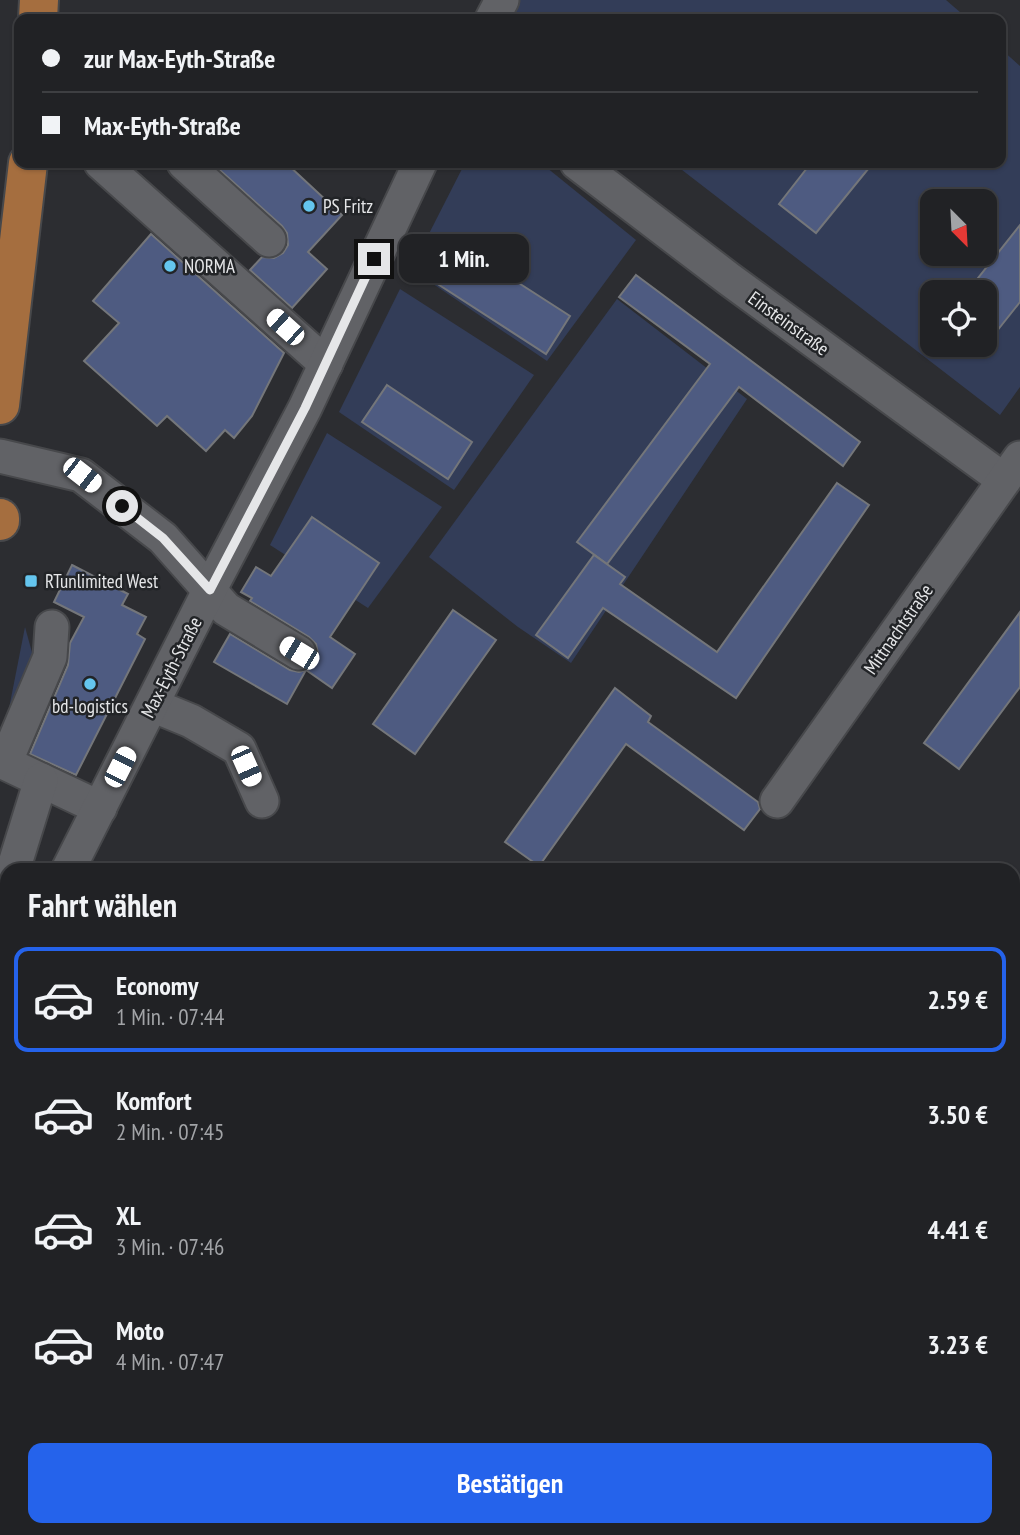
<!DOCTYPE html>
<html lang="de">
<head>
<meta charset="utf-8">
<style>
	body { margin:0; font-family:"PT Sans Narrow",sans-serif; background:#292a2d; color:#f1f3f6; height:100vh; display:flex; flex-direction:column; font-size:26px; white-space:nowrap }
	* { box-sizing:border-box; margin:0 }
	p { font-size:23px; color:#a2a4a7 }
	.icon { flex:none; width:38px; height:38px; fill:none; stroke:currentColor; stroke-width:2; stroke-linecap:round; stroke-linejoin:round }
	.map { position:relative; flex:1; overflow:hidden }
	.drawer { position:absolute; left:0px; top:863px; width:1020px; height:674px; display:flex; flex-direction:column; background:#212225; border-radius:21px 21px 0 0; box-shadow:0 2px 5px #0004,0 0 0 2px #3e3f42 }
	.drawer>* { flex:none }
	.banner { position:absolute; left:14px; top:14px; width:992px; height:154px; border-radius:14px; box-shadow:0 2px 5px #0004,0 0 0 2px #3e3f42; display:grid; align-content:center; height:154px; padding:0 28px; background:#212225 }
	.needle { width:46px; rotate:156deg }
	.buttons { position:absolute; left:920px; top:189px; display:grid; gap:14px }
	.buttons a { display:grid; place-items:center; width:77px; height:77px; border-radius:14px; background:#212225; box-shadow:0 2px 5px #0004,0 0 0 2px #3e3f42; font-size:35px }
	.end { position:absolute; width:32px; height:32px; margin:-16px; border:9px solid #e5e6e8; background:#111; box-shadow:0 0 0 4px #111 }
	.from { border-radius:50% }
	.bubble { position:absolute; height:49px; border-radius:14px; background:#212225; box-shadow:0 2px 5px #0004,0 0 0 2px #3e3f42; font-size:23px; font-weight:600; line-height:49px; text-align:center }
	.car { position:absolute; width:21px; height:42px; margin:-21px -10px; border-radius:9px; box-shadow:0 0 5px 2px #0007; background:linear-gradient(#fff 24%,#345 0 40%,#fff 0 76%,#345 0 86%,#fff 0) }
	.banner b { display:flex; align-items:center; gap:24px; height:66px; font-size:26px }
	.banner b+b { border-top:2px solid #3e3f42 }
	.banner i { width:18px; height:18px; background:#f1f3f6 }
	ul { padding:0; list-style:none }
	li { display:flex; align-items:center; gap:21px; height:105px; margin:0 14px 10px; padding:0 14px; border:4px solid transparent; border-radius:14px }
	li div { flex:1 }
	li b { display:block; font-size:26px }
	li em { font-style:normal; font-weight:600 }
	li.on { border-color:#2563eb }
	li>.icon { width:63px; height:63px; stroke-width:1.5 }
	h2 { padding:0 28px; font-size:32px; line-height:84px }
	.cta { display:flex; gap:14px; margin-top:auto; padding:14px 28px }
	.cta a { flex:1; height:80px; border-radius:14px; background:#2563eb; color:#fff; font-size:28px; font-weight:600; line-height:80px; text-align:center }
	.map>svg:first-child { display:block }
	.green { fill:#333d58; fill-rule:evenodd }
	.building { fill:#4e5b81; stroke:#74767a; stroke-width:2 }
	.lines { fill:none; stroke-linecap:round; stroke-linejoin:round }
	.minor-casing { stroke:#47484b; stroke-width:37 }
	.major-casing { stroke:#47484b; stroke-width:42 }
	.minor { stroke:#616266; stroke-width:33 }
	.major { stroke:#a56e3f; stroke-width:38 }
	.route { stroke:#e5e6e8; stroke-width:9 }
	.poi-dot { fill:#64c5ee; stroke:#222427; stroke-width:2.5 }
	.labels { text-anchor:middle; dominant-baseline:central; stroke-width:5; stroke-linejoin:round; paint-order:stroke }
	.poi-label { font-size:19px; fill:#e5e6e8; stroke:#222427; text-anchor:start }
	.street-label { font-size:19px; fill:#e5e6e8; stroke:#222427 }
</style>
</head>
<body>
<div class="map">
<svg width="1020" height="1535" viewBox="0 0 1020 1535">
	<rect width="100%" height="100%" fill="#2c2d31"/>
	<g class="green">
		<polygon points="518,0 946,0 968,19 509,19"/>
		<path d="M1001,49L1020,66V387L1000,415L673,163H1001ZM933,201H985V254H933ZM933,292H985V345H933Z"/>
		<polygon points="465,163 541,163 636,240 547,361 411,269"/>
		<polygon points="400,289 534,375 454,490 339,412"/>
		<polygon points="617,299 747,399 571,663 518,627 429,557"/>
		<polygon points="327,433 442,507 368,608 270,545"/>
		<polygon points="25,627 36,667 3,739"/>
		<polygon points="7,983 7,1102 0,1096 0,996"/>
		<polygon points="0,1165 7,1172 7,1218 0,1215"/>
		<polygon points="0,1234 7,1241 7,1285 0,1287"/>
		<polygon points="0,1404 7,1405 7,1530 173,1530 176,1535 0,1535"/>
		<polygon points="217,1530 311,1530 309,1535 220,1535"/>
	</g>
	<g class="building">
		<polygon points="212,163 286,163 342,215 308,252 327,269 292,308 250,270 262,257 274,258 283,253 288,245 287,233 282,226"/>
		<polygon points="811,163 873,163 816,233 779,204"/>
		<polygon points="1020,225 1020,302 985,346 985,292 967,292"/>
		<polygon points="151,234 284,353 252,416 234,438 225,430 206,451 167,416 157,426 84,361 119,323 93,301"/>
		<polygon points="458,244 570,316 546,354 433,281"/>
		<polygon points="636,275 860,442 843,466 739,387 607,564 577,542 710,364 619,297"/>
		<polygon points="387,385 472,442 448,479 362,422"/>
		<polygon points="837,483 869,505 736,698 603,608 568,658 536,635 594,555 625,577 620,584 717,652"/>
		<polygon points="312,517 379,563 330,637 355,654 332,688 306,670 287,704 214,662 230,634 290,670 299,672 309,669 315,663 318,653 316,644 309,637 250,601 252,598 241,592 256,567 271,576"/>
		<polygon points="72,565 128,594 122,605 146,617 137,634 145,639 76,775 30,754 68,665 70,643 84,617 54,602"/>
		<polygon points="453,610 496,640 415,754 373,724"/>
		<polygon points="1020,612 1020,687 959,769 924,743"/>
		<polygon points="615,688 651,716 648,722 758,802 760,809 744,830 626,744 539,866 505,842"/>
	</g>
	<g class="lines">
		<g class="minor-casing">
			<g id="minor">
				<polyline points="492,19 502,0"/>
				<polyline points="101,163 326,364"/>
				<polyline points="184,163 269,240"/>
				<polyline points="577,163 729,279 1004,480"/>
				<polyline points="0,456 81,475 163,538 226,609 299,653"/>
				<polyline points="52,627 50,657 5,763 100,808"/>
				<polyline points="152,705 191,721 239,749 262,801"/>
				<polyline points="777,801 1020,458"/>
				<polyline points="13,870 41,780"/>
				<polyline points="68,870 210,589 305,408 420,163"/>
				<polyline points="0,911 7,889"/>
				<polyline points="0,940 7,942"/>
				<polyline points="1013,941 1020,932"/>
				<polyline points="0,1355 7,1357"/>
				<polyline points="430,1530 440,1535"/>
				<polyline points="653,1530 661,1535"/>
			</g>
		</g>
		<g class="major-casing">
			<g id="major">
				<polyline points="38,19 39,0"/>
				<polyline points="0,405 28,163"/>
				<polyline points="0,518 0,521"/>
				<polyline points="0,1143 7,1149"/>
				<polyline points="207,1530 210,1535"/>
				<polyline points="323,1535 326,1530"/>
			</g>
		</g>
		<use href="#minor" class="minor"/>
		<use href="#major" class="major"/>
	</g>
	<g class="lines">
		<polyline class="route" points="122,506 163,538 210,590 305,408 374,259"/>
	</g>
	<g class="poi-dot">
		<circle cx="309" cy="206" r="7"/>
		<circle cx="170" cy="266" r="7"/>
		<rect x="24" y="574" width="14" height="14" rx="3.5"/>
		<circle cx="90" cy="684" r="7"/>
	</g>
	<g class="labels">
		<g class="poi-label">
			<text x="323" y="206">PS Fritz</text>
			<text x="184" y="266">NORMA</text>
			<text x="45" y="581">RTunlimited West</text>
			<text x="90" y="706" text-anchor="middle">bd-logistics</text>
		</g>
		<g class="street-label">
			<text transform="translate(789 323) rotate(36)">Einsteinstraße</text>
			<text transform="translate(898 629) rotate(-55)">Mittnachtstraße</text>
			<text transform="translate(171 667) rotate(-63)">Max-Eyth-Straße</text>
		</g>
	</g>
</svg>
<div class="buttons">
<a><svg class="needle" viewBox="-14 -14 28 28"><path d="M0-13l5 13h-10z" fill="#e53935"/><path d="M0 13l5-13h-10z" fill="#a2a4a7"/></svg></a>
<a><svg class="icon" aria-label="locate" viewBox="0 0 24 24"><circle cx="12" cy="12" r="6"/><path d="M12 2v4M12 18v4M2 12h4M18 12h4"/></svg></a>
</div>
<i class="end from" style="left:122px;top:506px"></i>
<i class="end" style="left:374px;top:259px"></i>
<div class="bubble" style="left:399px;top:234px;width:130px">1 Min.</div>
<i class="car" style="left:285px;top:327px;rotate:312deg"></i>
<i class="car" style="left:82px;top:475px;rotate:128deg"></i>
<i class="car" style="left:299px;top:653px;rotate:301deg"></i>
<i class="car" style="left:246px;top:766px;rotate:156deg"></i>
<i class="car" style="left:120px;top:767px;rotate:27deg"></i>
<div class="banner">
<b><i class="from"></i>zur Max-Eyth-Straße</b>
<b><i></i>Max-Eyth-Straße</b>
</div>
<section class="drawer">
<h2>Fahrt wählen</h2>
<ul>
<li class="on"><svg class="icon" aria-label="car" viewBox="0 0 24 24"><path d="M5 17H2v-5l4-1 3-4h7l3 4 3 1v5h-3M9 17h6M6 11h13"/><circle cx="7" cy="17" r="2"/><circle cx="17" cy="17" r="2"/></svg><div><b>Economy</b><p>1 Min. · 07:44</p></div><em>2.59 €</em></li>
<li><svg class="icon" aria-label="car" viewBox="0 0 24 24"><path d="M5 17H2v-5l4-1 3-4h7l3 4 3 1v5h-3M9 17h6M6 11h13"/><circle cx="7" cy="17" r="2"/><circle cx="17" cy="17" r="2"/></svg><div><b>Komfort</b><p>2 Min. · 07:45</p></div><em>3.50 €</em></li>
<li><svg class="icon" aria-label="car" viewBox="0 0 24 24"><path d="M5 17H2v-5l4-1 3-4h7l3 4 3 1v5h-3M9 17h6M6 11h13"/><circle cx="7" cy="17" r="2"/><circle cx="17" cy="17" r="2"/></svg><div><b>XL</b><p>3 Min. · 07:46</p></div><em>4.41 €</em></li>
<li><svg class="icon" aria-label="car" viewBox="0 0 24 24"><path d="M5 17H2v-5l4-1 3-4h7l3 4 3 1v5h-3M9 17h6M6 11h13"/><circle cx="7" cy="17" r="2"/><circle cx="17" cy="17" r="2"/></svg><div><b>Moto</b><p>4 Min. · 07:47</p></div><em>3.23 €</em></li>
</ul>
<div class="cta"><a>Bestätigen</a></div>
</section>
</div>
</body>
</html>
